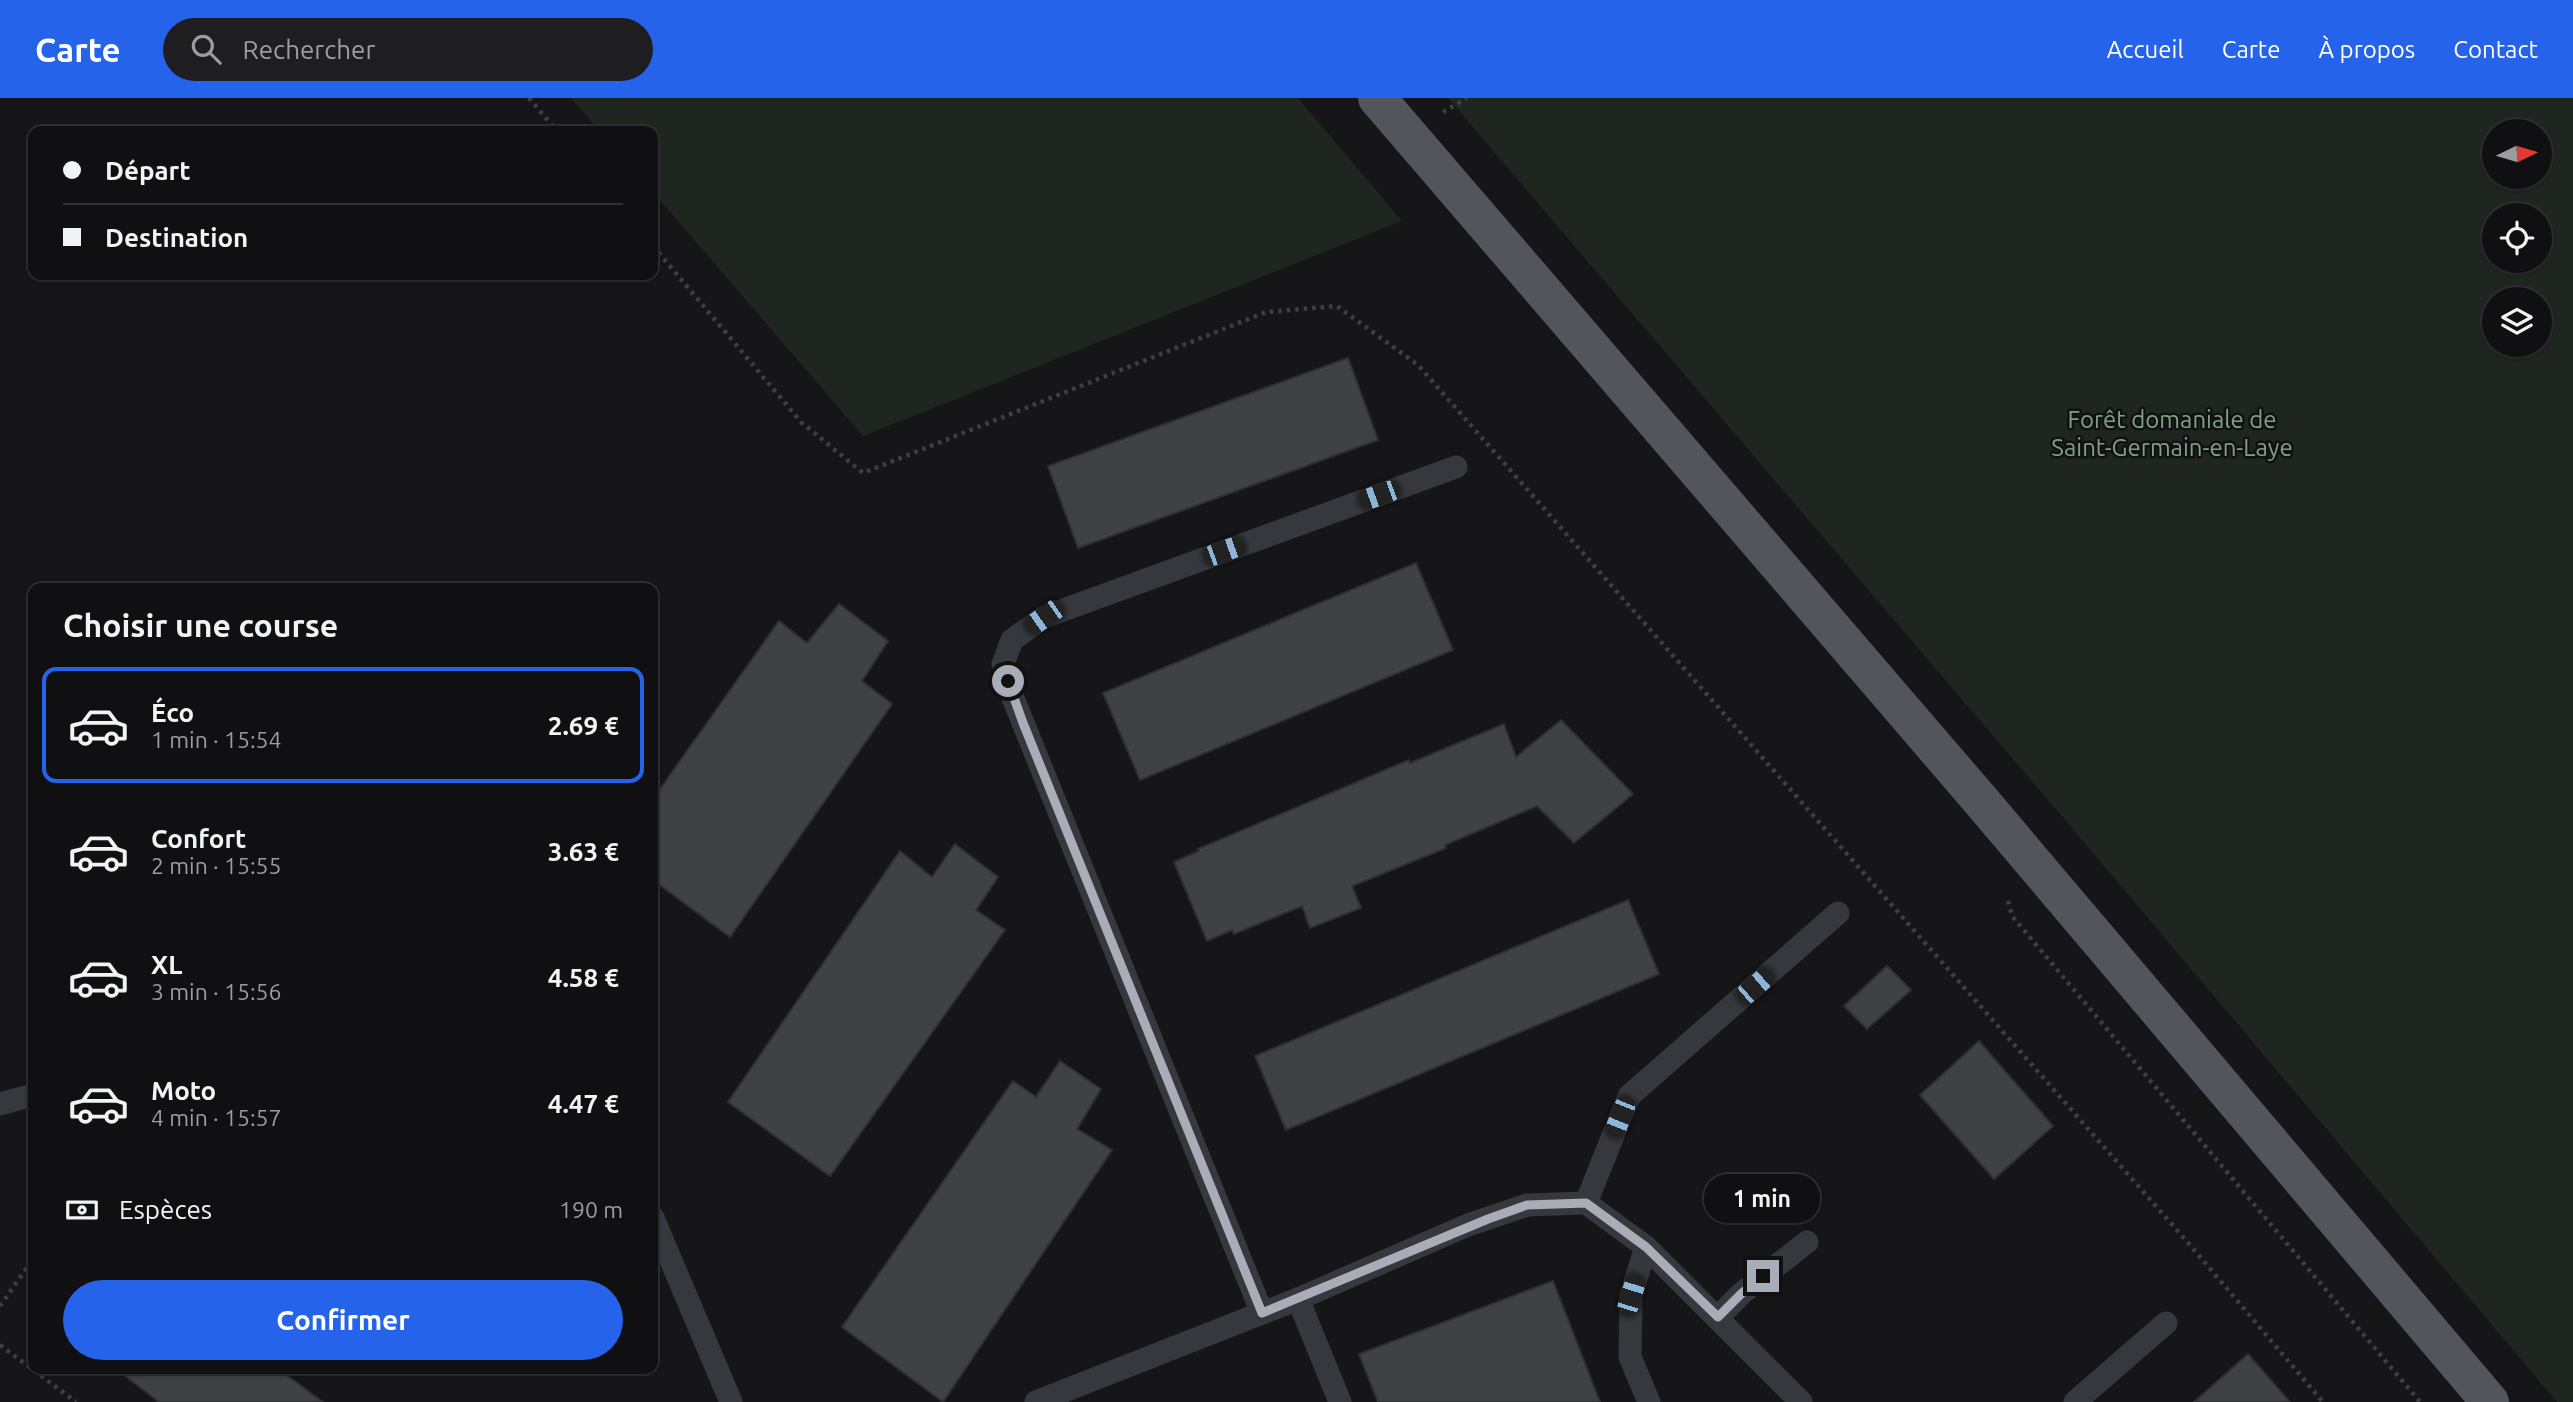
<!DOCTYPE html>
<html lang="fr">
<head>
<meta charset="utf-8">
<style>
	body { margin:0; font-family:Ubuntu,sans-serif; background:#1e1e20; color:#f1f3f6; height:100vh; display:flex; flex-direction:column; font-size:26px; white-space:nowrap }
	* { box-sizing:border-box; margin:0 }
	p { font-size:23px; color:#9c9d9f }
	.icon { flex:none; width:38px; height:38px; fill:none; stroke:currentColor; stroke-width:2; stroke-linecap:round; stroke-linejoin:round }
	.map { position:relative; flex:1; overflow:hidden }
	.side { position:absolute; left:28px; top:485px; width:630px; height:791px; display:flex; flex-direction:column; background:#101012; border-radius:14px; box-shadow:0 2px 5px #0004,0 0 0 2px #303032 }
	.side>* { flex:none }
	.top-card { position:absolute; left:28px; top:28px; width:630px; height:154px; border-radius:14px; box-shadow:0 2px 5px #0004,0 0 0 2px #303032; display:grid; align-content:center; height:154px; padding:0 35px; background:#101012 }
	.needle { width:46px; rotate:85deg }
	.controls { position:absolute; left:2482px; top:21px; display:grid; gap:14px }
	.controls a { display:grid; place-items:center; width:70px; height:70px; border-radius:50%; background:#101012; box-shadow:0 2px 5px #0004,0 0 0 2px #303032; font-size:35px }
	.end { position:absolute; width:32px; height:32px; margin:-16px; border:9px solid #a8adb8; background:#111; box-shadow:0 0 0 4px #111 }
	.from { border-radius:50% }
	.bubble { position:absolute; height:49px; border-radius:24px; background:#101012; box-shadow:0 2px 5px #0004,0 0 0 2px #303032; font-size:23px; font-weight:700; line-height:49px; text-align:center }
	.car { position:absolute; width:21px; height:42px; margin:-21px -10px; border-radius:9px; box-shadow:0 0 5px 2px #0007; background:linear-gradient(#222 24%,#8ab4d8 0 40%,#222 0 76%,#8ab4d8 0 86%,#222 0) }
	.top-card b { display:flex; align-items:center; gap:24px; height:66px; font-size:26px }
	.top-card b+b { border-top:2px solid #303032 }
	.top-card i { width:18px; height:18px; background:#f1f3f6 }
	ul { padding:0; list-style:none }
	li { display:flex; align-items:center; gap:21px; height:116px; margin:0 14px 10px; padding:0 21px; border:4px solid transparent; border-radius:14px }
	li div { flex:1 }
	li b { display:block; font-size:26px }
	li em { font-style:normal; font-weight:700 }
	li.on { border-color:#2563eb }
	li>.icon { width:63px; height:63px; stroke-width:1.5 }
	h2 { padding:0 35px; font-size:32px; line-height:84px }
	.pay { display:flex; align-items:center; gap:18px; height:77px; padding:0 35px; font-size:26px }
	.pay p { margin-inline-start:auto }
	.cta { display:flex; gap:14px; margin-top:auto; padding:14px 35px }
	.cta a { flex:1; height:80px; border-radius:42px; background:#2563eb; color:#fff; font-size:28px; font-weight:700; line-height:80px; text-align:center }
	header { display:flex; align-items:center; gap:42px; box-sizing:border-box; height:98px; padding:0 35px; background:#2563eb; color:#fff }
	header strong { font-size:33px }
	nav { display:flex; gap:38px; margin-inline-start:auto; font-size:24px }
	.search { width:490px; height:63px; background:#1e1e20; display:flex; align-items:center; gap:18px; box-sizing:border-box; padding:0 24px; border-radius:38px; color:#9c9d9f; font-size:26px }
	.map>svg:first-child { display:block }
	.green { fill:#1e261f; fill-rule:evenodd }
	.building { fill:#404145; stroke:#303034; stroke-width:2 }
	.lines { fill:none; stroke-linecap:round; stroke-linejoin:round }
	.path { stroke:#3d3f44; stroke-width:4.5; stroke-dasharray:3.5 5; stroke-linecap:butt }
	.service { stroke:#37383d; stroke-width:23 }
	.primary { stroke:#53555c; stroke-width:38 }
	.route { stroke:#a8adb8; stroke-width:9 }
	.labels { text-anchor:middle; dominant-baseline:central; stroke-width:5; stroke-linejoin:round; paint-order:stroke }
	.park-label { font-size:24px; fill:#7fa381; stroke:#111113 }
</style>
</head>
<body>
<header>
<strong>Carte</strong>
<div class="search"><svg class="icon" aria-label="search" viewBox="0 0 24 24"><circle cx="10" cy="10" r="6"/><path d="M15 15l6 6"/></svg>Rechercher</div>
<nav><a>Accueil</a><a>Carte</a><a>À propos</a><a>Contact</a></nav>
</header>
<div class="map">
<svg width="2573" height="1304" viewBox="0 0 2573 1304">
	<rect width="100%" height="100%" fill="#161618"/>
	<g class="green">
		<polygon points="571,0 1298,0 1402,123 863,338 653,94 653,33 600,33"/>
		<path d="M1448,0H2573V1304H2557L2088,749ZM2494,33H2539V79H2494ZM2494,117H2539V163H2494ZM2494,201H2539V247H2494Z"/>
	</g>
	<g class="building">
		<polygon points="1348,260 1378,342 1078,450 1048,368"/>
		<polygon points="1416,465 1453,552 1140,682 1103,595"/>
		<polygon points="839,506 888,543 862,583 892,606 730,839 653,782 653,701 779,523 807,545"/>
		<polygon points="1561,622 1633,696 1574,745 1537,708 1445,747 1446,750 1352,788 1361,810 1310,830 1302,808 1234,836 1232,832 1207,843 1174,764 1199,753 1198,751 1409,662 1410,665 1504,626 1516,659"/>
		<polygon points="955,746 998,779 976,812 1005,832 830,1078 728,1004 900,753 932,779"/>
		<polygon points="1628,802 1659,876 1286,1032 1255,958"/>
		<polygon points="1887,868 1911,892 1867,931 1844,908"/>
		<polygon points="1979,943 2053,1028 1994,1081 1920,997"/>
		<polygon points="1060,963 1101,991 1077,1031 1112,1052 943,1304 842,1229 1013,983 1036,999"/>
		<polygon points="1553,1183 1600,1304 1378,1304 1359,1256"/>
		<polygon points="2248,1256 2290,1304 2194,1304"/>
		<polygon points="115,1270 277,1270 323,1304 159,1304"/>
	</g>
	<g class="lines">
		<g class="path">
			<polyline points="529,0 557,33"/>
			<polyline points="1443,14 1467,0"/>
			<polyline points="653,148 801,324 863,375 1266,214 1337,208 1418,267 2190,1147 2323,1304"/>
			<polyline points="2008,803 2012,818 2420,1304"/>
			<polyline points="0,1208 33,1161"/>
			<polyline points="0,1247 76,1304"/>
		</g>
		<g class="service">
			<polyline points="0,1006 33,997"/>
			<polyline points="1586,1105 1629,998 1838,815"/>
			<polyline points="653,1120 731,1304"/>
			<polyline points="1646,1149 1631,1197 1630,1259 1649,1304"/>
			<polyline points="1298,1201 1340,1304"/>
			<polyline points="1262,1215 1013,600 1003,566 1012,542 1044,519 1456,369"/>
			<polyline points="1718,1219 1742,1195 1807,1144"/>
			<polyline points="1036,1304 1298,1201 1468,1127 1527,1107 1586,1105 1646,1149 1801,1304"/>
			<polyline points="2075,1304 2166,1225"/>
		</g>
		<polyline class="primary" points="1377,0 1982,704 2490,1304"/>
	</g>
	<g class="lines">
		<polyline class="route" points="1008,583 1023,625 1262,1215 1488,1121 1527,1107 1586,1105 1646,1149 1718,1219 1742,1195 1763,1178"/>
	</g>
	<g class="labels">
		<g class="park-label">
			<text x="2172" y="321">Forêt domaniale de<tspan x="2172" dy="28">Saint-Germain-en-Laye</tspan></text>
		</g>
	</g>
</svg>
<div class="controls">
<a><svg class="needle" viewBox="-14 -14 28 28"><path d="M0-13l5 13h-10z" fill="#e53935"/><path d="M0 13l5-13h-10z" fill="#9c9d9f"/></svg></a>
<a><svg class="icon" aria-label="locate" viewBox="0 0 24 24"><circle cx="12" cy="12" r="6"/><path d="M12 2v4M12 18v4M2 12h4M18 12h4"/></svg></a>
<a><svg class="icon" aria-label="layers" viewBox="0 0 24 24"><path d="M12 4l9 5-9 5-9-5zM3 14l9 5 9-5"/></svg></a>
</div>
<i class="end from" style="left:1008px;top:583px"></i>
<i class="end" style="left:1763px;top:1178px"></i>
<div class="bubble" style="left:1704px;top:1076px;width:116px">1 min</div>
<i class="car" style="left:1379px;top:397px;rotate:250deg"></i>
<i class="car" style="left:1224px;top:453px;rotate:70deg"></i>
<i class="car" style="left:1044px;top:519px;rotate:235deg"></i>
<i class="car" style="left:1755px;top:888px;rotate:49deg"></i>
<i class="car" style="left:1620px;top:1019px;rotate:202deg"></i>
<i class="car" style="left:1631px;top:1197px;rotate:17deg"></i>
<div class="top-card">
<b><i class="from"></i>Départ</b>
<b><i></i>Destination</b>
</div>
<section class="side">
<h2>Choisir une course</h2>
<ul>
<li class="on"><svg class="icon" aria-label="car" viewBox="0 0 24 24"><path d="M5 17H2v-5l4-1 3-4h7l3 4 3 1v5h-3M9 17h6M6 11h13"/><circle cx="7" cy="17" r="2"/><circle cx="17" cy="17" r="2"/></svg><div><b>Éco</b><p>1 min · 15:54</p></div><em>2.69 €</em></li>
<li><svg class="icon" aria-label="car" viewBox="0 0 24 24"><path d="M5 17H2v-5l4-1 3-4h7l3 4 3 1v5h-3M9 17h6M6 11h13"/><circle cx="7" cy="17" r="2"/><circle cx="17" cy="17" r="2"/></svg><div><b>Confort</b><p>2 min · 15:55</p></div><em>3.63 €</em></li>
<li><svg class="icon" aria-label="car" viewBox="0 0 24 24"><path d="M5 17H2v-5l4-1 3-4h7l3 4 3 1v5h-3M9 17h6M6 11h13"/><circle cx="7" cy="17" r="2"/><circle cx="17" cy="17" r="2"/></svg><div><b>XL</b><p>3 min · 15:56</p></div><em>4.58 €</em></li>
<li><svg class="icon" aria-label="car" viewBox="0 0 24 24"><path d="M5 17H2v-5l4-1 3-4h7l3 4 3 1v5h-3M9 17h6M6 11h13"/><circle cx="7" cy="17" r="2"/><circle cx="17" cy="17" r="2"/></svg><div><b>Moto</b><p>4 min · 15:57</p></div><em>4.47 €</em></li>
</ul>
<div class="pay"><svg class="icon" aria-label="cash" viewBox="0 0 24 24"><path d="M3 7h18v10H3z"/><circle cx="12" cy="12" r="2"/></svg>Espèces<p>190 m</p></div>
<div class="cta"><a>Confirmer</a></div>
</section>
</div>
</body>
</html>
